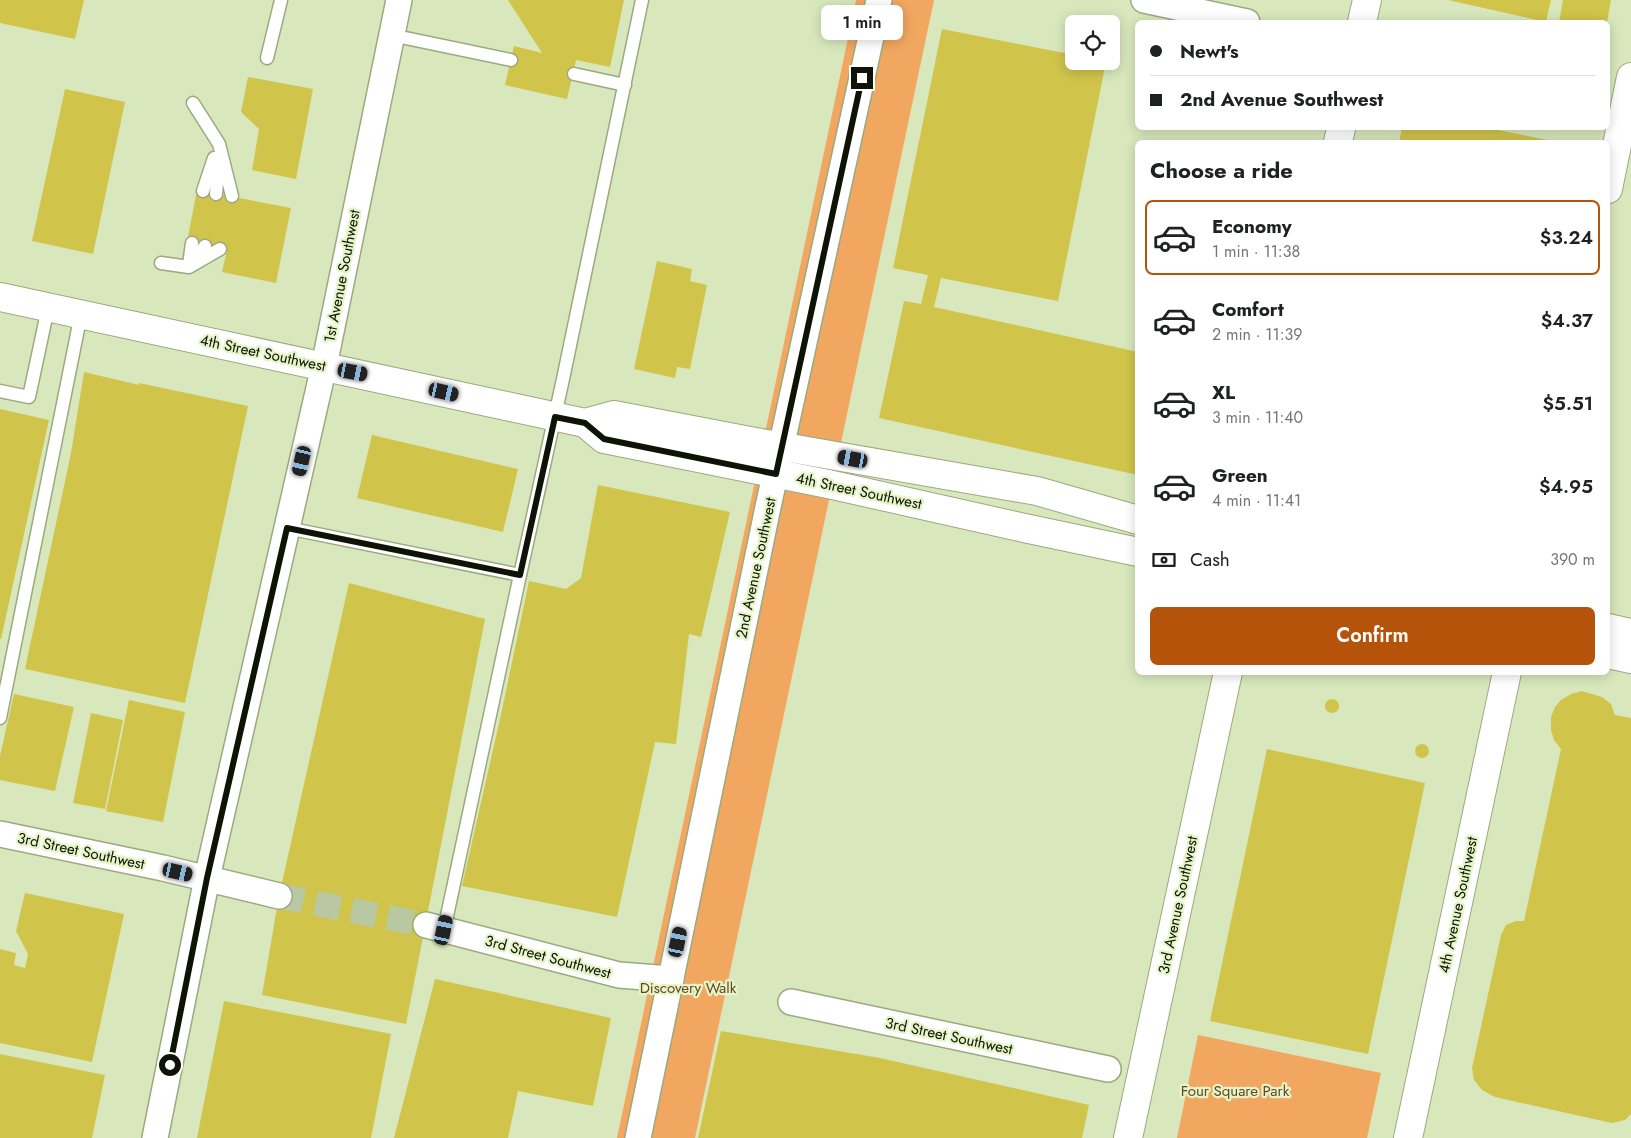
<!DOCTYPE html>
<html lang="en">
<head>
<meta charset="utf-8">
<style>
	body { margin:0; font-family:Jost,sans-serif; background:#f2f2f2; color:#202124; height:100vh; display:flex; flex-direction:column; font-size:19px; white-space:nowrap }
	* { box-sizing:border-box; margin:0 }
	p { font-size:16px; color:#757577 }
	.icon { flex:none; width:28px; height:28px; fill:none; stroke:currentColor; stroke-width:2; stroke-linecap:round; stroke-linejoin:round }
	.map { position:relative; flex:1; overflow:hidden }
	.sheet { position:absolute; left:1135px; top:140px; width:475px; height:535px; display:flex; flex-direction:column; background:#fff; border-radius:8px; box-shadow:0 2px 12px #0003 }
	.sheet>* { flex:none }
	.guide { position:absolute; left:1135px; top:20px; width:475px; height:110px; border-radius:8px; box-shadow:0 2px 12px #0003; display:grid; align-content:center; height:110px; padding:0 15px; background:#fff }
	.fabs { position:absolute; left:1065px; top:15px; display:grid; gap:10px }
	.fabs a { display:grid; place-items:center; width:55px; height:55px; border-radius:8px; background:#fff; box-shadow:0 2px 12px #0003; font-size:25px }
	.end { position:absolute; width:22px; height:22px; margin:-11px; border:6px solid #0e1305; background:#fff; box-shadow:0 0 0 2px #fff }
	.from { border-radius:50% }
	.bubble { position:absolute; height:35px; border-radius:8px; background:#fff; box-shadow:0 2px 12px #0003; font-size:16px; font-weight:600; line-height:35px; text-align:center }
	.car { position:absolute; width:15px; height:30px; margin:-15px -8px; border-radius:6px; box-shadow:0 0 4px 1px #0007; background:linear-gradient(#222 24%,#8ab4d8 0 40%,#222 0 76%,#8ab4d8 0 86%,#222 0) }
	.guide b { display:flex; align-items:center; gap:18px; height:48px; font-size:19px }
	.guide b+b { border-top:1px solid #e0e0e0 }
	.guide i { width:12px; height:12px; background:#202124 }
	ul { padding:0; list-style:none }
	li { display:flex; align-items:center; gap:15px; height:75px; margin:0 10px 8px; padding:0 5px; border:2px solid transparent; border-radius:8px }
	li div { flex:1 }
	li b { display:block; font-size:19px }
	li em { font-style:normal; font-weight:600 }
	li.on { border-color:#b45309 }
	li>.icon { width:45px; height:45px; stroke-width:1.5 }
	h2 { padding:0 15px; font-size:22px; line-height:60px }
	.pay { display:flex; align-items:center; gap:12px; height:55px; padding:0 15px; font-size:19px }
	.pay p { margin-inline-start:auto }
	.cta { display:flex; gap:10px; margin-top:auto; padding:10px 15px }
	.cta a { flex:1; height:58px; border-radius:8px; background:#b45309; color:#fff; font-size:20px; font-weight:600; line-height:58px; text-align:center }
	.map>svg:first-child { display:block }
	.green { fill:#f1a760 }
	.building { fill:#d0c44b }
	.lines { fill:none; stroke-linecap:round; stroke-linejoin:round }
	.minor-tunnel { stroke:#bac8a1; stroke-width:25; stroke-dasharray:25 12; stroke-linecap:butt }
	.service-casing { stroke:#9ba97f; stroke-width:15 }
	.minor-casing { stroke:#9ba97f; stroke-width:28 }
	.tertiary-casing { stroke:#9ba97f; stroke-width:30 }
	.secondary-casing { stroke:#9ba97f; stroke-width:30 }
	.service { stroke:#fff; stroke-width:12 }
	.minor { stroke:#fff; stroke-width:25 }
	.tertiary { stroke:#fff; stroke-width:28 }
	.secondary { stroke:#fff; stroke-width:28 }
	.route { stroke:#0e1305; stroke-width:6 }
	.labels { text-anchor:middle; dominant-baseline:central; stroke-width:4.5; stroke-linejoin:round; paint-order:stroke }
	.street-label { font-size:15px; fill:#0e1305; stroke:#e5f5c8 }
	.park-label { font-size:15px; fill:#674422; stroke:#e5f5c8 }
</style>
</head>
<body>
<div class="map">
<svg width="1631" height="1138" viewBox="0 0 1631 1138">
	<rect width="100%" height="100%" fill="#d8e8bc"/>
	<g class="green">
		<polygon points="856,0 934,0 695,1138 617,1138"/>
		<polygon points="1198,1035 1381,1073 1367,1138 1177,1138"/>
	</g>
	<g class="building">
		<polygon points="0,0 84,0 75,39 0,23"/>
		<polygon points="508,0 624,0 610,67 576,60 567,99 505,85 514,46 542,53"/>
		<polygon points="1448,0 1551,0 1546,22"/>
		<polygon points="1563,0 1611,0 1607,22 1559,22"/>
		<polygon points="942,29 1074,55 1074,61 1106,62 1058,301 941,278 934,307 1138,352 1138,475 879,418 904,301 921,304 928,275 893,268"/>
		<polygon points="248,77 313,89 296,179 252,170 259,129 241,112"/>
		<polygon points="65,89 125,102 93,254 32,241"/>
		<polygon points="1402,128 1488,128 1558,142 1399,142"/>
		<polygon points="197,190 291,208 276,283 222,272 227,250 187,242"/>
		<polygon points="657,261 692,269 690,281 707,285 690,369 677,367 675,378 634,369"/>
		<polygon points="84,372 139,385 139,383 248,406 185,703 25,669 71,453"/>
		<polygon points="0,409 49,420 1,639 0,639"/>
		<polygon points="372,435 518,469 503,532 357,498"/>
		<polygon points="598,485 730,512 701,637 689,634 676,744 655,742 617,917 462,886 502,710 529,581 566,589 581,578"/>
		<polygon points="349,583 485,619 406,1024 262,995 279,896"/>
		<polygon points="1582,691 1602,697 1611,704 1615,715 1631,718 1631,1114 1625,1120 1612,1123 1495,1097 1482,1090 1474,1080 1472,1068 1501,935 1506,925 1516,921 1524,921 1561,749 1554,740 1551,730 1551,717 1555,707 1561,700 1571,694"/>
		<polygon points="14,694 74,707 55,791 0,780 0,756"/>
		<circle cx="1332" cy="706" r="7"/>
		<polygon points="129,700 185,712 163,822 106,811"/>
		<polygon points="91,713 123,720 105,809 73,803"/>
		<circle cx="1422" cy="751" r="7"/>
		<polygon points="1267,749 1425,783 1368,1054 1210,1021"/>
		<polygon points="25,893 124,914 92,1062 0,1043 0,949 16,953 14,965 25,968 28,954 16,931"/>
		<polygon points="435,979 611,1018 593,1106 518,1091 508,1138 394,1138"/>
		<polygon points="224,1001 391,1034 371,1138 197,1138"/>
		<polygon points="721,1031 880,1058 1089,1105 1082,1138 698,1138"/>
		<polygon points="0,1054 105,1075 92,1138 0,1138"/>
	</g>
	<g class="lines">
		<polyline class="minor-tunnel" points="279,896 426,925"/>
		<g class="service-casing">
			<g id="service">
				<polyline points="391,35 511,60"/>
				<polyline points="267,58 281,0"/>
				<polyline points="574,74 625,85"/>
				<polyline points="193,103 219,144 232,196"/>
				<polyline points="203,191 214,158"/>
				<polyline points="216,194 219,157"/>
				<polyline points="161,263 189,267 220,249"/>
				<polyline points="192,263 205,246"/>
				<polyline points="189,265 192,243"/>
				<polyline points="0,391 29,397 48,308"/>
				<polyline points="287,528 520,575 563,379 642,0"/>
				<polyline points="0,718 81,314"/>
				<polyline points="444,930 520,575"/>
			</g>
		</g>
		<g class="minor-casing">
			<g id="minor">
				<polyline points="1144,0 1247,22"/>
				<polyline points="0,834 163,868 279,896"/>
				<polyline points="426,925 619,975 671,979"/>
				<polyline points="791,1002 1108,1069"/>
				<polyline points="155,1138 207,878 324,366 399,0"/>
				<polyline points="638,1138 768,507 879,0"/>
			</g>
		</g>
		<g class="tertiary-casing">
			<g id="tertiary">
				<polyline points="1362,22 1367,0"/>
				<polyline points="1338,142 1341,128"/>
				<polyline points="1608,189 1631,77"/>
				<polyline points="1608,628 1631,633"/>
				<polyline points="1608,654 1631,659"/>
			</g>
		</g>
		<g class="secondary-casing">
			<g id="secondary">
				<polyline points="0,297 585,423 614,415 750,441 1037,491 1138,520"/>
				<polyline points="585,423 604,439 828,484 1029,529 1138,552"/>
				<polyline points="1128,1138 1228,672"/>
				<polyline points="1408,1138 1507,672"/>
			</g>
		</g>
		<use href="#service" class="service"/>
		<use href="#minor" class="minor"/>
		<use href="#tertiary" class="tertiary"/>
		<use href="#secondary" class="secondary"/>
	</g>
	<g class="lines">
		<polyline class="route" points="170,1065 207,878 287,528 520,575 555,417 585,423 604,439 776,474 862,78"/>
	</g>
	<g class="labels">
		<g class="street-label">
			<text transform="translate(342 276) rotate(-79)">1st Avenue Southwest</text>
			<text transform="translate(263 353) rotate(12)">4th Street Southwest</text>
			<text transform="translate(859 491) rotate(12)">4th Street Southwest</text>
			<text transform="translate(756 568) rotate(-78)">2nd Avenue Southwest</text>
			<text transform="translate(81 851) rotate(12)">3rd Street Southwest</text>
			<text transform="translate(1178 905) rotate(-78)">3rd Avenue Southwest</text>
			<text transform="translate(1458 905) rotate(-78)">4th Avenue Southwest</text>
			<text transform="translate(548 957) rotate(15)">3rd Street Southwest</text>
			<text transform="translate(949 1036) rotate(12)">3rd Street Southwest</text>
		</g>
		<g class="park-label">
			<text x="688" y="988">Discovery Walk</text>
			<text x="1235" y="1091">Four Square Park</text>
		</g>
	</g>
</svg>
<div class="fabs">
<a><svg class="icon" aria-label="locate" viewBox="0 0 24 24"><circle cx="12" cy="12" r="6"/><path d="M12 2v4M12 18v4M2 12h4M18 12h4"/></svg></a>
</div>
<i class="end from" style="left:170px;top:1065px"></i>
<i class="end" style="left:862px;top:78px"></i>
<div class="bubble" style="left:821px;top:5px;width:82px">1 min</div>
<i class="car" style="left:353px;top:372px;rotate:101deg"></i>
<i class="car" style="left:444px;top:392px;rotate:103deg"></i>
<i class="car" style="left:853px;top:459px;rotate:280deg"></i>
<i class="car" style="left:302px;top:461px;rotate:193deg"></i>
<i class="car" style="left:178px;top:872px;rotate:103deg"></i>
<i class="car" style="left:444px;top:930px;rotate:12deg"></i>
<i class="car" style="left:678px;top:942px;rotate:12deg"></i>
<div class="guide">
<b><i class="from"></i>Newt's</b>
<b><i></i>2nd Avenue Southwest</b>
</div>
<section class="sheet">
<h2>Choose a ride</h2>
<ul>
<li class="on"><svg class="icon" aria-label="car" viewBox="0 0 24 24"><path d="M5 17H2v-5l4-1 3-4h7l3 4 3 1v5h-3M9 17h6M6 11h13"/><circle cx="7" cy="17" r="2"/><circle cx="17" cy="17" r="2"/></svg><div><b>Economy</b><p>1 min · 11:38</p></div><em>$3.24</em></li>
<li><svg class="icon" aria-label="car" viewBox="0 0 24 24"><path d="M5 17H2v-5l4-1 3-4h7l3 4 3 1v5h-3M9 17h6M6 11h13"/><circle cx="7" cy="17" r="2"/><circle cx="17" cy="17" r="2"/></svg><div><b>Comfort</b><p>2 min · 11:39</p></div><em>$4.37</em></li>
<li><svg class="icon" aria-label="car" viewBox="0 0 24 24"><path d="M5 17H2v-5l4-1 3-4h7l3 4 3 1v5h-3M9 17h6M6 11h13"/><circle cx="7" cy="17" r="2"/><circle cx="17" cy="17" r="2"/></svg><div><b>XL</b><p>3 min · 11:40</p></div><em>$5.51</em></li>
<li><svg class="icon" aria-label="car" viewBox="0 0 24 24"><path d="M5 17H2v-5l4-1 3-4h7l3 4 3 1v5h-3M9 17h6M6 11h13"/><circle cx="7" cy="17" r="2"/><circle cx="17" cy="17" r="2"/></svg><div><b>Green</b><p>4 min · 11:41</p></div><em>$4.95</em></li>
</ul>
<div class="pay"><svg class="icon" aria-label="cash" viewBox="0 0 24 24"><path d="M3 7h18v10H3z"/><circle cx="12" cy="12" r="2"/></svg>Cash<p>390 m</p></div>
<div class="cta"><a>Confirm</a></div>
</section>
</div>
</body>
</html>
